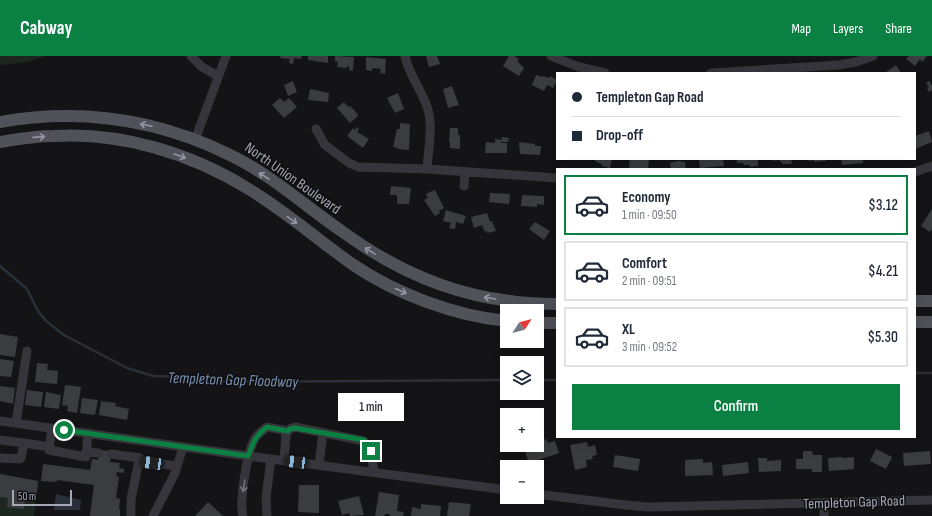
<!DOCTYPE html>
<meta charset="utf-8">
<style>
body{margin:0;font-family:"Sofia Sans Condensed",sans-serif;background:#f2f2f3;color:#1f2937;height:100vh;display:flex;flex-direction:column;font-size:15px;white-space:nowrap}
*{box-sizing:border-box;margin:0}
p{font-size:13px;color:#747a83}
.icon{flex:none;width:22px;height:22px;fill:none;stroke:currentColor;stroke-width:2;stroke-linecap:round;stroke-linejoin:round}
.map{position:relative;flex:1;overflow:hidden}
.drawer{position:absolute;left:556px;top:112px;width:360px;height:270px;display:flex;flex-direction:column;background:#fff;border-radius:0px;box-shadow:0 4px 16px #0002}
.drawer>*{flex:none}
.banner{position:absolute;left:556px;top:16px;width:360px;height:88px;border-radius:0px;box-shadow:0 4px 16px #0002;display:grid;align-content:center;height:88px;padding:0 16px;background:#fff}
.needle{width:26px;rotate:54deg}
.controls{position:absolute;left:500px;top:248px;display:grid;gap:8px}
.controls a{display:grid;place-items:center;width:44px;height:44px;border-radius:0px;background:#fff;box-shadow:0 4px 16px #0002;font-size:20px}
.scale{position:absolute;left:12px;bottom:10px;width:60px;box-sizing:border-box;padding-left:4px;border:2px solid #a5a8b6;border-top:0;font-size:11px;line-height:14px;white-space:nowrap;color:#a5a8b6;-webkit-text-stroke:3px #0f0f11;paint-order:stroke}
.end{position:absolute;width:18px;height:18px;margin:-9px;border:5px solid #0b8043;background:#fff;box-shadow:0 0 0 2px #fff}
.from{border-radius:50%}
.bubble{position:absolute;height:28px;border-radius:0px;background:#fff;box-shadow:0 4px 16px #0002;font-size:13px;font-weight:600;line-height:28px;text-align:center}
.car{position:absolute;width:12px;height:24px;margin:-12px -6px;border-radius:5px;box-shadow:0 0 3px 1px #0007;background:linear-gradient(#222 24%,#8ab4d8 0 40%,#222 0 76%,#8ab4d8 0 86%,#222 0)}
.banner b{display:flex;align-items:center;gap:14px;height:38px;font-size:15px}
.banner b+b{border-top:1px solid #e0e1e3}
.banner i{width:10px;height:10px;background:#1f2937}
ul{padding:7px 0 0;list-style:none}
li{display:flex;align-items:center;gap:12px;height:60px;margin:0 8px 6px;padding:0 8px;border:2px solid #e0e1e3;border-radius:0px}
li div{flex:1}
li b{display:block;font-size:15px}
li em{font-style:normal;font-weight:600}
li.selected{border-color:#0b8043}
li>.icon{width:36px;height:36px;stroke-width:1.5}
.primary-button{display:flex;gap:8px;margin-top:auto;padding:8px 16px}
.primary-button a{flex:1;height:46px;border-radius:0px;background:#0b8043;color:#fff;font-size:16px;font-weight:600;line-height:46px;text-align:center}
header{display:flex;align-items:center;gap:24px;box-sizing:border-box;height:56px;padding:0 20px;background:#0b8043;color:#fff}
header strong{font-size:19px}
nav{display:flex;gap:22px;margin-inline-start:auto;font-size:14px}
.map>svg:first-child{display:block}
.green{fill:#1e2620}
.water{fill:#2a303a}
.lines{fill:none;stroke-linecap:round;stroke-linejoin:round}
.stream{stroke:#2a303a;stroke-width:2.5}
.building{fill:#3b3c40}
.minor{stroke:#35353b;stroke-width:9}
.major{stroke:#51515a;stroke-width:12}
.oneway{stroke:#9497a4}
.oneway2{stroke:#73747f}
.route{stroke:#0b8043;stroke-width:5}
.labels{text-anchor:middle;stroke-width:3;stroke-linejoin:round;paint-order:stroke}
.street-label{font-size:15px;fill:#a5a8b6;stroke:#0f0f11}
.water-label{font-size:16px;font-style:italic;fill:#7b91b2;stroke:#0f0f11}
</style>
<header>
<strong>Cabway</strong>
<nav><a>Map</a><a>Layers</a><a>Share</a></nav>
</header>
<div class="map">
<svg width="932" height="460" viewBox="0 0 932 460">
<rect width="100%" height="100%" fill="#141416"/>
<!-- green -->
<path class="green" d="M 0,0 L 46,0 L 27,6 L 0,9 Z
M 0,418 L 38,425 L 34,460 L 0,460 Z"/>
<!-- water -->
<path class="water" d="M 56,438 L 81,444 L 80,454 L 54,454 Z"/>
<g class="lines">
<!-- stream -->
<path class="stream" d="M 0,210 L 27,233 L 38,255 L 46,265 L 64,279 L 127,312 L 153,320 L 188,321 L 230,326 L 507,324
M 915,317 L 932,317
M 537,324 L 557,324"/>
</g>
<!-- building -->
<path class="building" d="M 281,0 L 302,0 L 301,3 L 294,2 L 293,8 L 289,7 L 290,3 L 280,2 Z
M 308,0 L 328,0 L 328,7 L 308,4 Z
M 335,0 L 354,1 L 353,15 L 349,14 L 350,11 L 347,10 L 347,12 L 337,11 L 338,6 L 335,5 Z
M 426,0 L 437,0 L 440,8 L 429,11 Z
M 509,0 L 514,0 L 519,3 L 517,5 L 524,12 L 519,20 L 503,10 Z
M 909,0 L 927,0 L 922,6 L 920,3 L 915,10 L 906,3 Z
M 366,1 L 386,3 L 385,18 L 380,17 L 381,13 L 372,12 L 372,15 L 366,14 Z
M 896,9 L 901,17 L 887,17 L 886,16 Z
M 536,19 L 542,21 L 543,20 L 549,22 L 550,20 L 557,24 L 553,32 L 547,29 L 544,35 L 532,29 Z
M 293,25 L 297,36 L 288,40 L 284,29 Z
M 929,25 L 932,30 L 932,34 L 929,36 L 927,32 L 929,31 L 926,27 Z
M 452,30 L 459,49 L 448,52 L 443,33 Z
M 310,33 L 329,37 L 328,46 L 308,44 Z
M 398,37 L 404,53 L 395,57 L 387,42 Z
M 280,42 L 284,46 L 289,42 L 297,51 L 284,62 L 272,49 Z
M 344,46 L 348,51 L 350,50 L 356,56 L 358,60 L 350,67 L 337,52 Z
M 400,67 L 410,68 L 409,94 L 398,93 L 398,92 L 393,91 L 397,73 L 400,73 Z
M 357,71 L 359,73 L 357,76 L 369,83 L 363,92 L 347,80 L 353,72 L 355,74 Z
M 450,72 L 458,72 L 458,79 L 460,79 L 460,93 L 450,92 L 450,86 L 449,86 Z
M 929,75 L 932,86 L 915,93 L 915,80 Z
M 502,81 L 509,82 L 508,86 L 501,86 Z
M 495,83 L 501,84 L 501,89 L 501,87 L 507,87 L 507,97 L 485,97 L 486,86 L 495,87 Z
M 519,86 L 535,88 L 535,90 L 541,90 L 540,99 L 520,98 Z
M 592,103 L 612,103 L 610,112 L 602,110 L 602,108 L 596,106 L 596,105 Z
M 630,103 L 649,103 L 648,113 L 629,113 Z
M 699,103 L 723,103 L 724,110 L 700,112 Z
M 737,103 L 758,103 L 758,110 L 750,111 L 750,109 L 744,109 L 743,107 L 737,107 Z
M 773,103 L 791,103 L 792,108 L 782,108 L 782,106 L 780,106 L 780,104 L 773,105 Z
M 808,103 L 826,103 L 826,105 L 814,106 L 814,104 L 809,105 Z
M 841,103 L 863,103 L 863,107 L 842,109 Z
M 678,105 L 685,106 L 686,113 L 671,113 L 670,107 Z
M 391,130 L 411,132 L 409,148 L 397,148 L 397,139 L 390,139 Z
M 435,134 L 444,152 L 439,155 L 440,157 L 435,160 L 424,144 L 428,142 L 426,138 Z
M 490,137 L 510,138 L 509,148 L 489,146 Z
M 522,139 L 544,140 L 544,149 L 537,148 L 537,151 L 521,150 Z
M 932,153 L 932,173 L 930,176 L 921,170 Z
M 446,154 L 466,160 L 463,168 L 456,166 L 455,173 L 449,172 L 451,167 L 443,165 Z
M 487,157 L 490,166 L 492,165 L 496,175 L 487,177 L 487,175 L 485,176 L 482,169 L 474,172 L 471,161 Z
M 535,166 L 550,175 L 544,184 L 529,173 Z
M 0,278 L 18,281 L 15,301 L 0,299 Z
M 0,303 L 14,305 L 11,321 L 0,320 Z
M 37,307 L 48,308 L 47,314 L 58,315 L 57,328 L 35,326 Z
M 65,329 L 81,331 L 77,357 L 67,355 L 68,350 L 62,349 Z
M 0,330 L 15,332 L 13,348 L 0,345 Z
M 27,334 L 43,336 L 41,351 L 25,349 Z
M 46,336 L 61,339 L 59,353 L 44,351 Z
M 82,342 L 98,344 L 95,359 L 80,357 Z
M 101,345 L 116,347 L 115,350 L 129,353 L 127,364 L 99,359 Z
M 546,383 L 548,387 L 555,385 L 559,397 L 529,407 L 525,395 L 536,391 L 535,389 L 537,389 L 537,386 Z
M 587,386 L 588,391 L 595,389 L 597,399 L 592,400 L 593,403 L 586,404 L 587,411 L 575,414 L 570,389 Z
M 876,393 L 892,401 L 886,413 L 870,405 Z
M 99,394 L 112,395 L 110,406 L 120,407 L 119,412 L 124,413 L 124,417 L 117,416 L 116,420 L 119,421 L 116,442 L 120,443 L 119,453 L 120,453 L 120,460 L 90,460 L 94,429 L 57,424 L 56,426 L 41,425 L 43,408 L 90,414 L 92,403 L 98,404 Z
M 803,395 L 812,395 L 813,399 L 822,399 L 822,416 L 812,416 L 812,413 L 796,413 L 796,403 L 803,403 Z
M 930,395 L 931,408 L 904,410 L 903,397 Z
M 615,399 L 640,403 L 638,415 L 613,411 Z
M 842,401 L 843,402 L 854,401 L 854,413 L 829,415 L 828,402 Z
M 758,402 L 767,402 L 767,405 L 781,404 L 781,415 L 759,416 Z
M 703,403 L 703,407 L 712,406 L 713,419 L 685,420 L 685,404 Z
M 748,406 L 749,417 L 723,420 L 722,409 Z
M 0,418 L 38,425 L 36,446 L 25,444 L 24,453 L 7,451 L 8,442 L 0,441 Z
M 299,429 L 319,429 L 319,457 L 298,456 Z
M 379,436 L 399,439 L 397,455 L 404,456 L 403,460 L 389,460 L 390,458 L 385,458 L 384,460 L 375,460 Z
M 359,440 L 364,459 L 350,460 L 349,457 L 342,459 L 338,445 Z
M 208,446 L 223,460 L 195,460 Z
M 449,446 L 471,448 L 469,460 L 447,460 Z
M 421,448 L 441,450 L 440,460 L 411,460 L 412,451 L 421,453 Z"/>
<g class="lines">
<!-- minor -->
<path class="minor" d="M 191,0 L 202,11 L 218,20
M 405,0 C 409,20 423,35 428,54 C 433,71 428,96 427,113
M 551,0 L 579,11 L 605,17
M 711,17 L 839,9 L 856,6 L 873,0
M 316,73 L 325,89 L 349,107 L 358,111 L 427,113 L 557,122
M 195,84 L 226,0
M 915,116 L 932,110
M 464,130 L 465,116
M 0,365 L 248,400 L 507,434
M 16,367 L 27,295
M 52,372 L 49,394 L 86,401 L 88,377
M 0,384 L 24,387 L 21,402 L 20,403 L 0,402
M 24,387 L 50,391
M 86,396 L 99,397
M 111,398 L 140,402
M 284,404 L 286,378 L 290,373 L 295,371 L 364,385 L 371,395 L 374,416
M 319,409 L 323,377
M 537,438 L 626,449 L 648,451 L 932,444
M 824,447 L 824,460
M 131,460 L 131,443 L 139,405 L 177,410
M 153,460 L 175,417 L 183,391
M 243,460 C 239,444 247,399 254,384 C 257,378 262,375 267,371 L 288,375
M 267,460 L 266,442 L 271,403"/>
<!-- major -->
<path class="major" d="M 0,66 C 80,52 157,63 230,99 C 270,118 304,149 340,174 C 407,223 474,248 557,248
M 0,86 C 18,83 36,80 54,80 C 121,76 190,97 247,132 C 284,154 317,183 352,208 C 396,238 455,260 507,265
M 915,245 L 932,245
M 915,266 L 932,266
M 537,267 L 557,267"/>
</g>
<!-- one-way arrows -->
<defs><path id="oneway-shaft" d="M-6 0H5M1.5-3L5.5 0L1.5 3" fill="none" stroke-width="1.6" stroke-linecap="round" stroke-linejoin="round"/></defs>
<g class="oneway">
<use href="#oneway-shaft" transform="translate(146 69) rotate(-168)"/>
<use href="#oneway-shaft" transform="translate(39 81) rotate(-4)"/>
<use href="#oneway-shaft" transform="translate(180 100) rotate(20)"/>
<use href="#oneway-shaft" transform="translate(264 120) rotate(-147)"/>
<use href="#oneway-shaft" transform="translate(292 164) rotate(36)"/>
<use href="#oneway-shaft" transform="translate(370 195) rotate(-149)"/>
<use href="#oneway-shaft" transform="translate(401 235) rotate(24)"/>
<use href="#oneway-shaft" transform="translate(490 242) rotate(-171)"/>
</g>
<use class="oneway2" href="#oneway-shaft" transform="translate(244 430) rotate(98)"/>
<g class="lines">
<!-- route -->
<path class="route" d="M 64,374 L 248,400 C 253,387 255,380 267,371 L 288,375 L 290,373 L 295,372 L 364,384 L 371,395"/>
</g>
<g class="labels">
<!-- street labels -->
<g class="street-label">
<text transform="translate(293 122) rotate(35)" y="5">North Union Boulevard</text>
<text transform="translate(854 446) rotate(-2)" y="5">Templeton Gap Road</text>
</g>
<!-- water labels -->
<g class="water-label">
<text transform="translate(233 323) rotate(2)" y="6">Templeton Gap Floodway</text>
</g>
</g>
</svg>
<div class="controls">
<a><svg class="needle" viewBox="-14 -14 28 28"><path d="M0-13l5 13h-10z" fill="#e53935"/><path d="M0 13l5-13h-10z" fill="#747a83"/></svg></a>
<a><svg class="icon" aria-label="layers" viewBox="0 0 24 24"><path d="M12 4l9 5-9 5-9-5zM3 14l9 5 9-5"/></svg></a>
<a>+</a>
<a>−</a>
</div>
<div class="scale">50 m</div>
<i class="end from" style="left:64px;top:374px"></i>
<i class="end" style="left:371px;top:395px"></i>
<div class="bubble" style="left:338px;top:337px;width:66px">1 min</div>
<i class="car" style="left:296px;top:406px;rotate:277deg"></i>
<i class="car" style="left:152px;top:407px;rotate:278deg"></i>
<div class="banner">
<b><i class="from"></i>Templeton Gap Road</b>
<b><i></i>Drop-off</b>
</div>
<section class="drawer">
<ul>
<li class="selected"><svg class="icon" aria-label="car" viewBox="0 0 24 24"><path d="M5 17H2v-5l4-1 3-4h7l3 4 3 1v5h-3M9 17h6M6 11h13"/><circle cx="7" cy="17" r="2"/><circle cx="17" cy="17" r="2"/></svg><div><b>Economy</b><p>1 min · 09:50</p></div><em>$3.12</em></li>
<li><svg class="icon" aria-label="car" viewBox="0 0 24 24"><path d="M5 17H2v-5l4-1 3-4h7l3 4 3 1v5h-3M9 17h6M6 11h13"/><circle cx="7" cy="17" r="2"/><circle cx="17" cy="17" r="2"/></svg><div><b>Comfort</b><p>2 min · 09:51</p></div><em>$4.21</em></li>
<li><svg class="icon" aria-label="car" viewBox="0 0 24 24"><path d="M5 17H2v-5l4-1 3-4h7l3 4 3 1v5h-3M9 17h6M6 11h13"/><circle cx="7" cy="17" r="2"/><circle cx="17" cy="17" r="2"/></svg><div><b>XL</b><p>3 min · 09:52</p></div><em>$5.30</em></li>
</ul>
<div class="primary-button"><a>Confirm</a></div>
</section>
</div>
